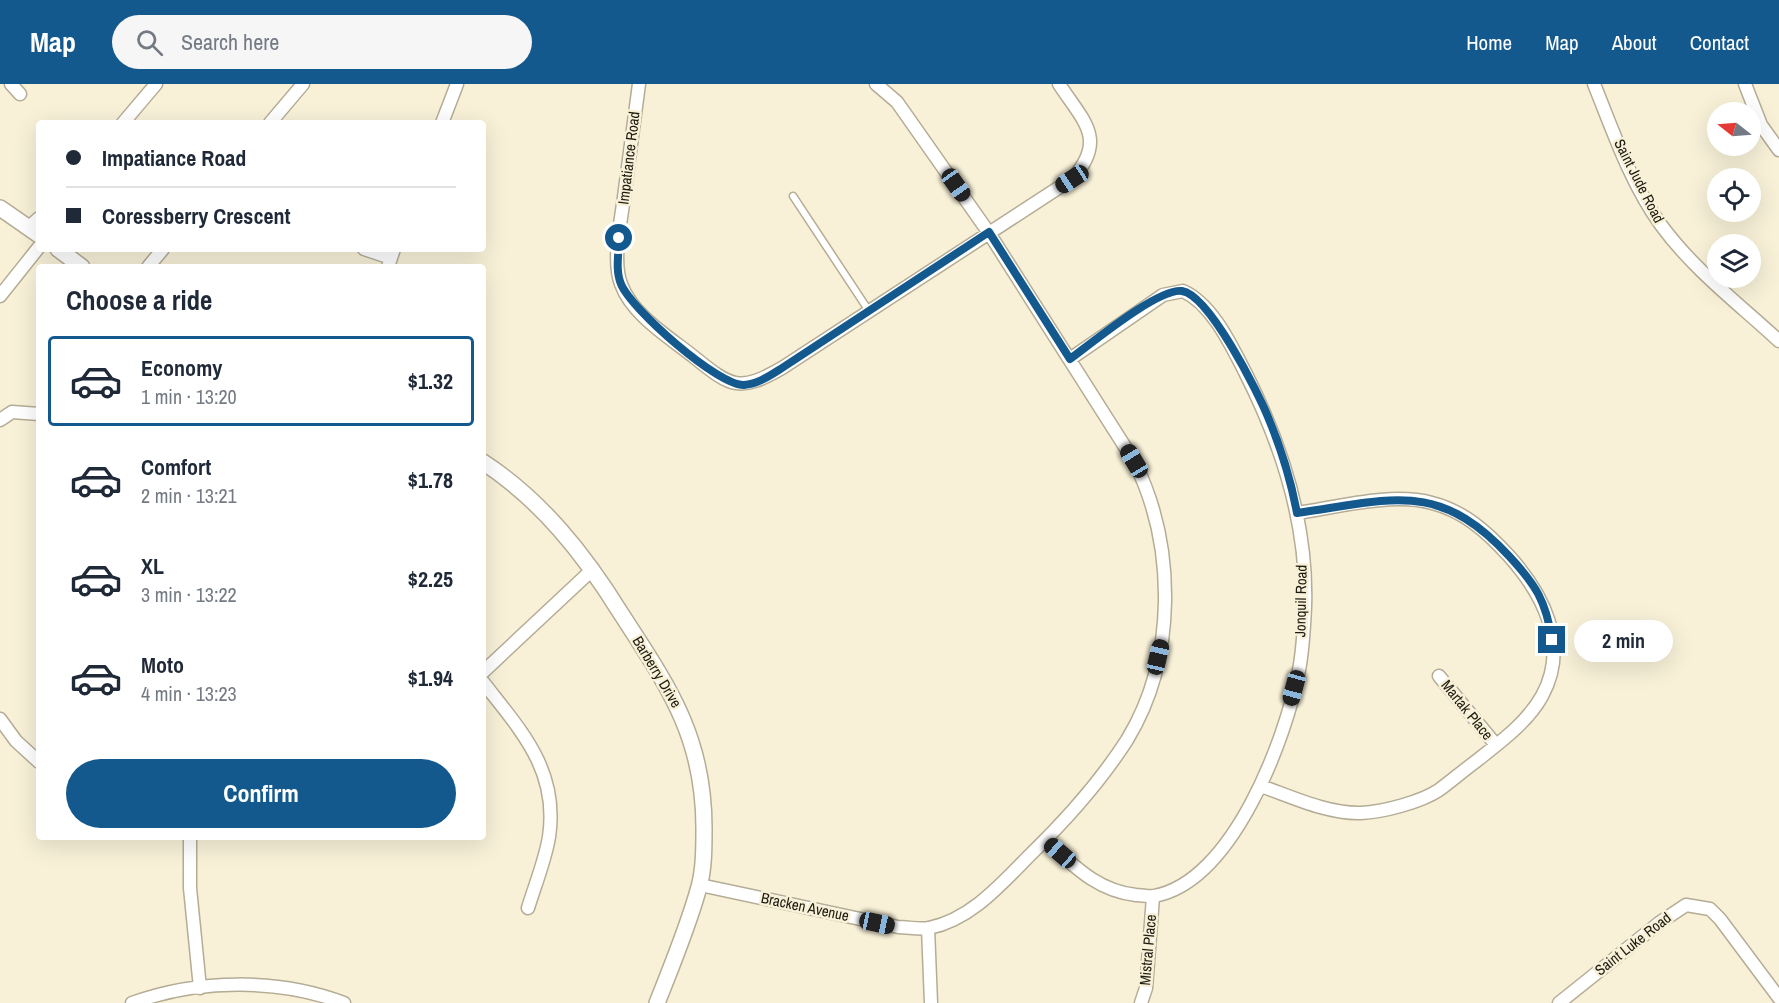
<!DOCTYPE html>
<meta charset="utf-8">
<style>
body{margin:0;font-family:"Archivo Narrow",sans-serif;background:#f6f6f7;color:#1f2937;height:100vh;display:flex;flex-direction:column;font-size:22px;white-space:nowrap}
*{box-sizing:border-box;margin:0}
p{font-size:20px;color:#747a83}
.icon{flex:none;width:33px;height:33px;fill:none;stroke:currentColor;stroke-width:2;stroke-linecap:round;stroke-linejoin:round}
.map{position:relative;flex:1;overflow:hidden}
.sheet{position:absolute;left:36px;top:180px;width:450px;height:576px;display:flex;flex-direction:column;background:#fff;border-radius:6px;box-shadow:0 6px 24px #0002}
.sheet>*{flex:none}
.hud{position:absolute;left:36px;top:36px;width:450px;height:132px;border-radius:6px;box-shadow:0 6px 24px #0002;display:grid;align-content:center;height:132px;padding:0 30px;background:#fff}
.needle{width:39px;rotate:287deg}
.tools{position:absolute;left:1707px;top:18px;display:grid;gap:12px}
.tools a{display:grid;place-items:center;width:54px;height:54px;border-radius:50%;background:#fff;box-shadow:0 6px 24px #0002;font-size:30px}
.end{position:absolute;width:27px;height:27px;margin:-14px;border:8px solid #14598e;background:#fff;box-shadow:0 0 0 3px #fff}
.from{border-radius:50%}
.bubble{position:absolute;height:42px;border-radius:21px;background:#fff;box-shadow:0 6px 24px #0002;font-size:20px;font-weight:700;line-height:42px;text-align:center}
.car{position:absolute;width:18px;height:36px;margin:-18px -9px;border-radius:8px;box-shadow:0 0 4px 2px #0007;background:linear-gradient(#222 24%,#8ab4d8 0 40%,#222 0 76%,#8ab4d8 0 86%,#222 0)}
.hud b{display:flex;align-items:center;gap:21px;height:57px;font-size:22px}
.hud b+b{border-top:2px solid #e0e1e3}
.hud i{width:15px;height:15px;background:#1f2937}
ul{padding:0;list-style:none}
li{display:flex;align-items:center;gap:18px;height:90px;margin:0 12px 9px;padding:0 18px;border:3px solid transparent;border-radius:6px}
li div{flex:1}
li b{display:block;font-size:22px}
li em{font-style:normal;font-weight:700}
li.current{border-color:#14598e}
li>.icon{width:54px;height:54px;stroke-width:1.5}
h2{padding:0 30px;font-size:27px;line-height:72px}
.primary-button{display:flex;gap:12px;margin-top:auto;padding:12px 30px}
.primary-button a{flex:1;height:69px;border-radius:36px;background:#14598e;color:#fff;font-size:24px;font-weight:700;line-height:69px;text-align:center}
header{display:flex;align-items:center;gap:36px;box-sizing:border-box;height:84px;padding:0 30px;background:#14598e;color:#fff}
header strong{font-size:28px}
nav{display:flex;gap:33px;margin-inline-start:auto;font-size:21px}
.search{width:420px;height:54px;background:#f6f6f7;display:flex;align-items:center;gap:15px;box-sizing:border-box;padding:0 21px;border-radius:33px;color:#747a83;font-size:22px}
.map>svg:first-child{display:block}
.lines{fill:none;stroke-linecap:round;stroke-linejoin:round}
.service-casing{stroke:#b4ac95;stroke-width:9}
.minor-casing{stroke:#b4ac95;stroke-width:15}
.tertiary-casing{stroke:#b4ac95;stroke-width:18}
.service{stroke:#fff;stroke-width:6}
.minor{stroke:#fff;stroke-width:12}
.tertiary{stroke:#fff;stroke-width:15}
.route{stroke:#14598e;stroke-width:8}
.labels{text-anchor:middle;stroke-width:5;stroke-linejoin:round;paint-order:stroke}
.street-label{font-size:15px;fill:#1d1a11;stroke:#f8f1d8}
</style>
<header>
<strong>Map</strong>
<div class="search"><svg class="icon" aria-label="search" viewBox="0 0 24 24"><circle cx="10" cy="10" r="6"/><path d="M15 15l6 6"/></svg>Search here</div>
<nav><a>Home</a><a>Map</a><a>About</a><a>Contact</a></nav>
</header>
<div class="map">
<svg width="1779" height="919" viewBox="0 0 1779 919">
<rect width="100%" height="100%" fill="#f8f1d8"/>
<g class="lines">
<!-- service casing -->
<g class="service-casing">
<path id="service" d="M 793,112 L 869,227"/>
</g>
<!-- minor casing -->
<g class="minor-casing">
<path id="minor" d="M 11,0 L 20,10
M 639,0 C 634,38 629,76 624,113 C 621,137 612,177 621,200 C 632,231 669,253 694,273 C 732,304 740,308 782,284 L 1072,95 C 1108,55 1083,37 1059,0
M 1594,0 C 1613,47 1631,100 1661,141 C 1693,185 1739,220 1779,257
M 1745,0 L 1761,41 L 1779,66
M 123,39 L 156,0
M 270,39 L 303,0
M 442,39 L 457,0
M 29,143 L 39,134
M 364,165 L 391,174
M 148,183 L 163,165
M 388,183 L 394,165
M 0,212 L 39,163
M 0,336 L 12,328 L 39,330
M 483,588 L 593,485
M 1439,592 L 1496,661
M 483,598 C 521,647 559,686 549,753 C 545,777 535,801 528,824
M 0,635 L 16,657 L 39,678
M 1261,702 C 1292,713 1328,730 1361,729 C 1383,728 1421,718 1439,706 C 1451,697 1463,687 1475,678 C 1499,659 1527,639 1542,612 C 1570,561 1543,510 1509,472 C 1487,448 1464,427 1432,419 C 1392,408 1338,423 1297,429
M 190,753 L 190,804 L 200,904
M 1045,756 C 1073,781 1097,807 1136,811 C 1142,811 1149,813 1154,812 C 1233,798 1286,654 1299,586 C 1303,566 1304,543 1305,523 C 1308,440 1282,361 1245,288 C 1231,261 1212,220 1183,207 L 1163,211 L 1070,275
M 700,801 L 898,843 C 908,843 920,846 929,844 C 972,835 1002,799 1031,770 C 1066,736 1100,698 1127,656 C 1177,574 1176,461 1134,377 L 989,149 L 897,18 L 876,0
M 928,844 L 931,919
M 132,919 C 198,895 278,894 344,919
M 1141,919 L 1146,904 L 1153,813
M 1559,919 L 1659,839 L 1686,821 L 1710,825 L 1720,835 L 1779,914"/>
</g>
<!-- tertiary casing -->
<g class="tertiary-casing">
<path id="tertiary" d="M 0,124 L 39,151
M 58,165 L 82,183
M 483,378 C 541,416 584,470 620,528 C 668,602 704,652 704,744 C 704,763 704,785 699,803 C 688,843 672,881 657,919"/>
</g>
<!-- service -->
<use href="#service" class="service"/>
<!-- minor -->
<use href="#minor" class="minor"/>
<!-- tertiary -->
<use href="#tertiary" class="tertiary"/>
</g>
<g class="lines">
<!-- route -->
<path class="route" d="M 619,154 C 619,168 615,186 621,200 C 631,225 718,302 744,301 C 758,300 771,291 782,284 L 989,148 L 1070,275 C 1092,259 1158,204 1182,207 C 1209,211 1258,308 1268,333 C 1281,364 1291,397 1297,429 C 1390,416 1438,395 1509,472 C 1536,501 1546,517 1552,556"/>
</g>
<g class="labels">
<!-- street labels -->
<g class="street-label">
<text transform="translate(629 74) rotate(-83)" y="5">Impatiance Road</text>
<text transform="translate(1639 97) rotate(63)" y="5">Saint Jude Road</text>
<text transform="translate(1301 517) rotate(-89)" y="5">Jonquil Road</text>
<text transform="translate(657 588) rotate(59)" y="5">Barberry Drive</text>
<text transform="translate(1467 626) rotate(51)" y="5">Martak Place</text>
<text transform="translate(805 823) rotate(12)" y="5">Bracken Avenue</text>
<text transform="translate(1633 860) rotate(-38)" y="5">Saint Luke Road</text>
<text transform="translate(1148 866) rotate(-85)" y="5">Mistral Place</text>
</g>
</g>
</svg>
<div class="tools">
<a><svg class="needle" viewBox="-14 -14 28 28"><path d="M0-13l5 13h-10z" fill="#e53935"/><path d="M0 13l5-13h-10z" fill="#747a83"/></svg></a>
<a><svg class="icon" aria-label="locate" viewBox="0 0 24 24"><circle cx="12" cy="12" r="6"/><path d="M12 2v4M12 18v4M2 12h4M18 12h4"/></svg></a>
<a><svg class="icon" aria-label="layers" viewBox="0 0 24 24"><path d="M12 4l9 5-9 5-9-5zM3 14l9 5 9-5"/></svg></a>
</div>
<i class="end from" style="left:619px;top:154px"></i>
<i class="end" style="left:1552px;top:556px"></i>
<div class="bubble" style="left:1574px;top:536px;width:99px">2 min</div>
<i class="car" style="left:1072px;top:95px;rotate:237deg"></i>
<i class="car" style="left:956px;top:101px;rotate:145deg"></i>
<i class="car" style="left:1134px;top:377px;rotate:329deg"></i>
<i class="car" style="left:1158px;top:573px;rotate:13deg"></i>
<i class="car" style="left:1294px;top:604px;rotate:195deg"></i>
<i class="car" style="left:1060px;top:769px;rotate:311deg"></i>
<i class="car" style="left:877px;top:839px;rotate:102deg"></i>
<div class="hud">
<b><i class="from"></i>Impatiance Road</b>
<b><i></i>Coressberry Crescent</b>
</div>
<section class="sheet">
<h2>Choose a ride</h2>
<ul>
<li class="current"><svg class="icon" aria-label="car" viewBox="0 0 24 24"><path d="M5 17H2v-5l4-1 3-4h7l3 4 3 1v5h-3M9 17h6M6 11h13"/><circle cx="7" cy="17" r="2"/><circle cx="17" cy="17" r="2"/></svg><div><b>Economy</b><p>1 min · 13:20</p></div><em>$1.32</em></li>
<li><svg class="icon" aria-label="car" viewBox="0 0 24 24"><path d="M5 17H2v-5l4-1 3-4h7l3 4 3 1v5h-3M9 17h6M6 11h13"/><circle cx="7" cy="17" r="2"/><circle cx="17" cy="17" r="2"/></svg><div><b>Comfort</b><p>2 min · 13:21</p></div><em>$1.78</em></li>
<li><svg class="icon" aria-label="car" viewBox="0 0 24 24"><path d="M5 17H2v-5l4-1 3-4h7l3 4 3 1v5h-3M9 17h6M6 11h13"/><circle cx="7" cy="17" r="2"/><circle cx="17" cy="17" r="2"/></svg><div><b>XL</b><p>3 min · 13:22</p></div><em>$2.25</em></li>
<li><svg class="icon" aria-label="car" viewBox="0 0 24 24"><path d="M5 17H2v-5l4-1 3-4h7l3 4 3 1v5h-3M9 17h6M6 11h13"/><circle cx="7" cy="17" r="2"/><circle cx="17" cy="17" r="2"/></svg><div><b>Moto</b><p>4 min · 13:23</p></div><em>$1.94</em></li>
</ul>
<div class="primary-button"><a>Confirm</a></div>
</section>
</div>
